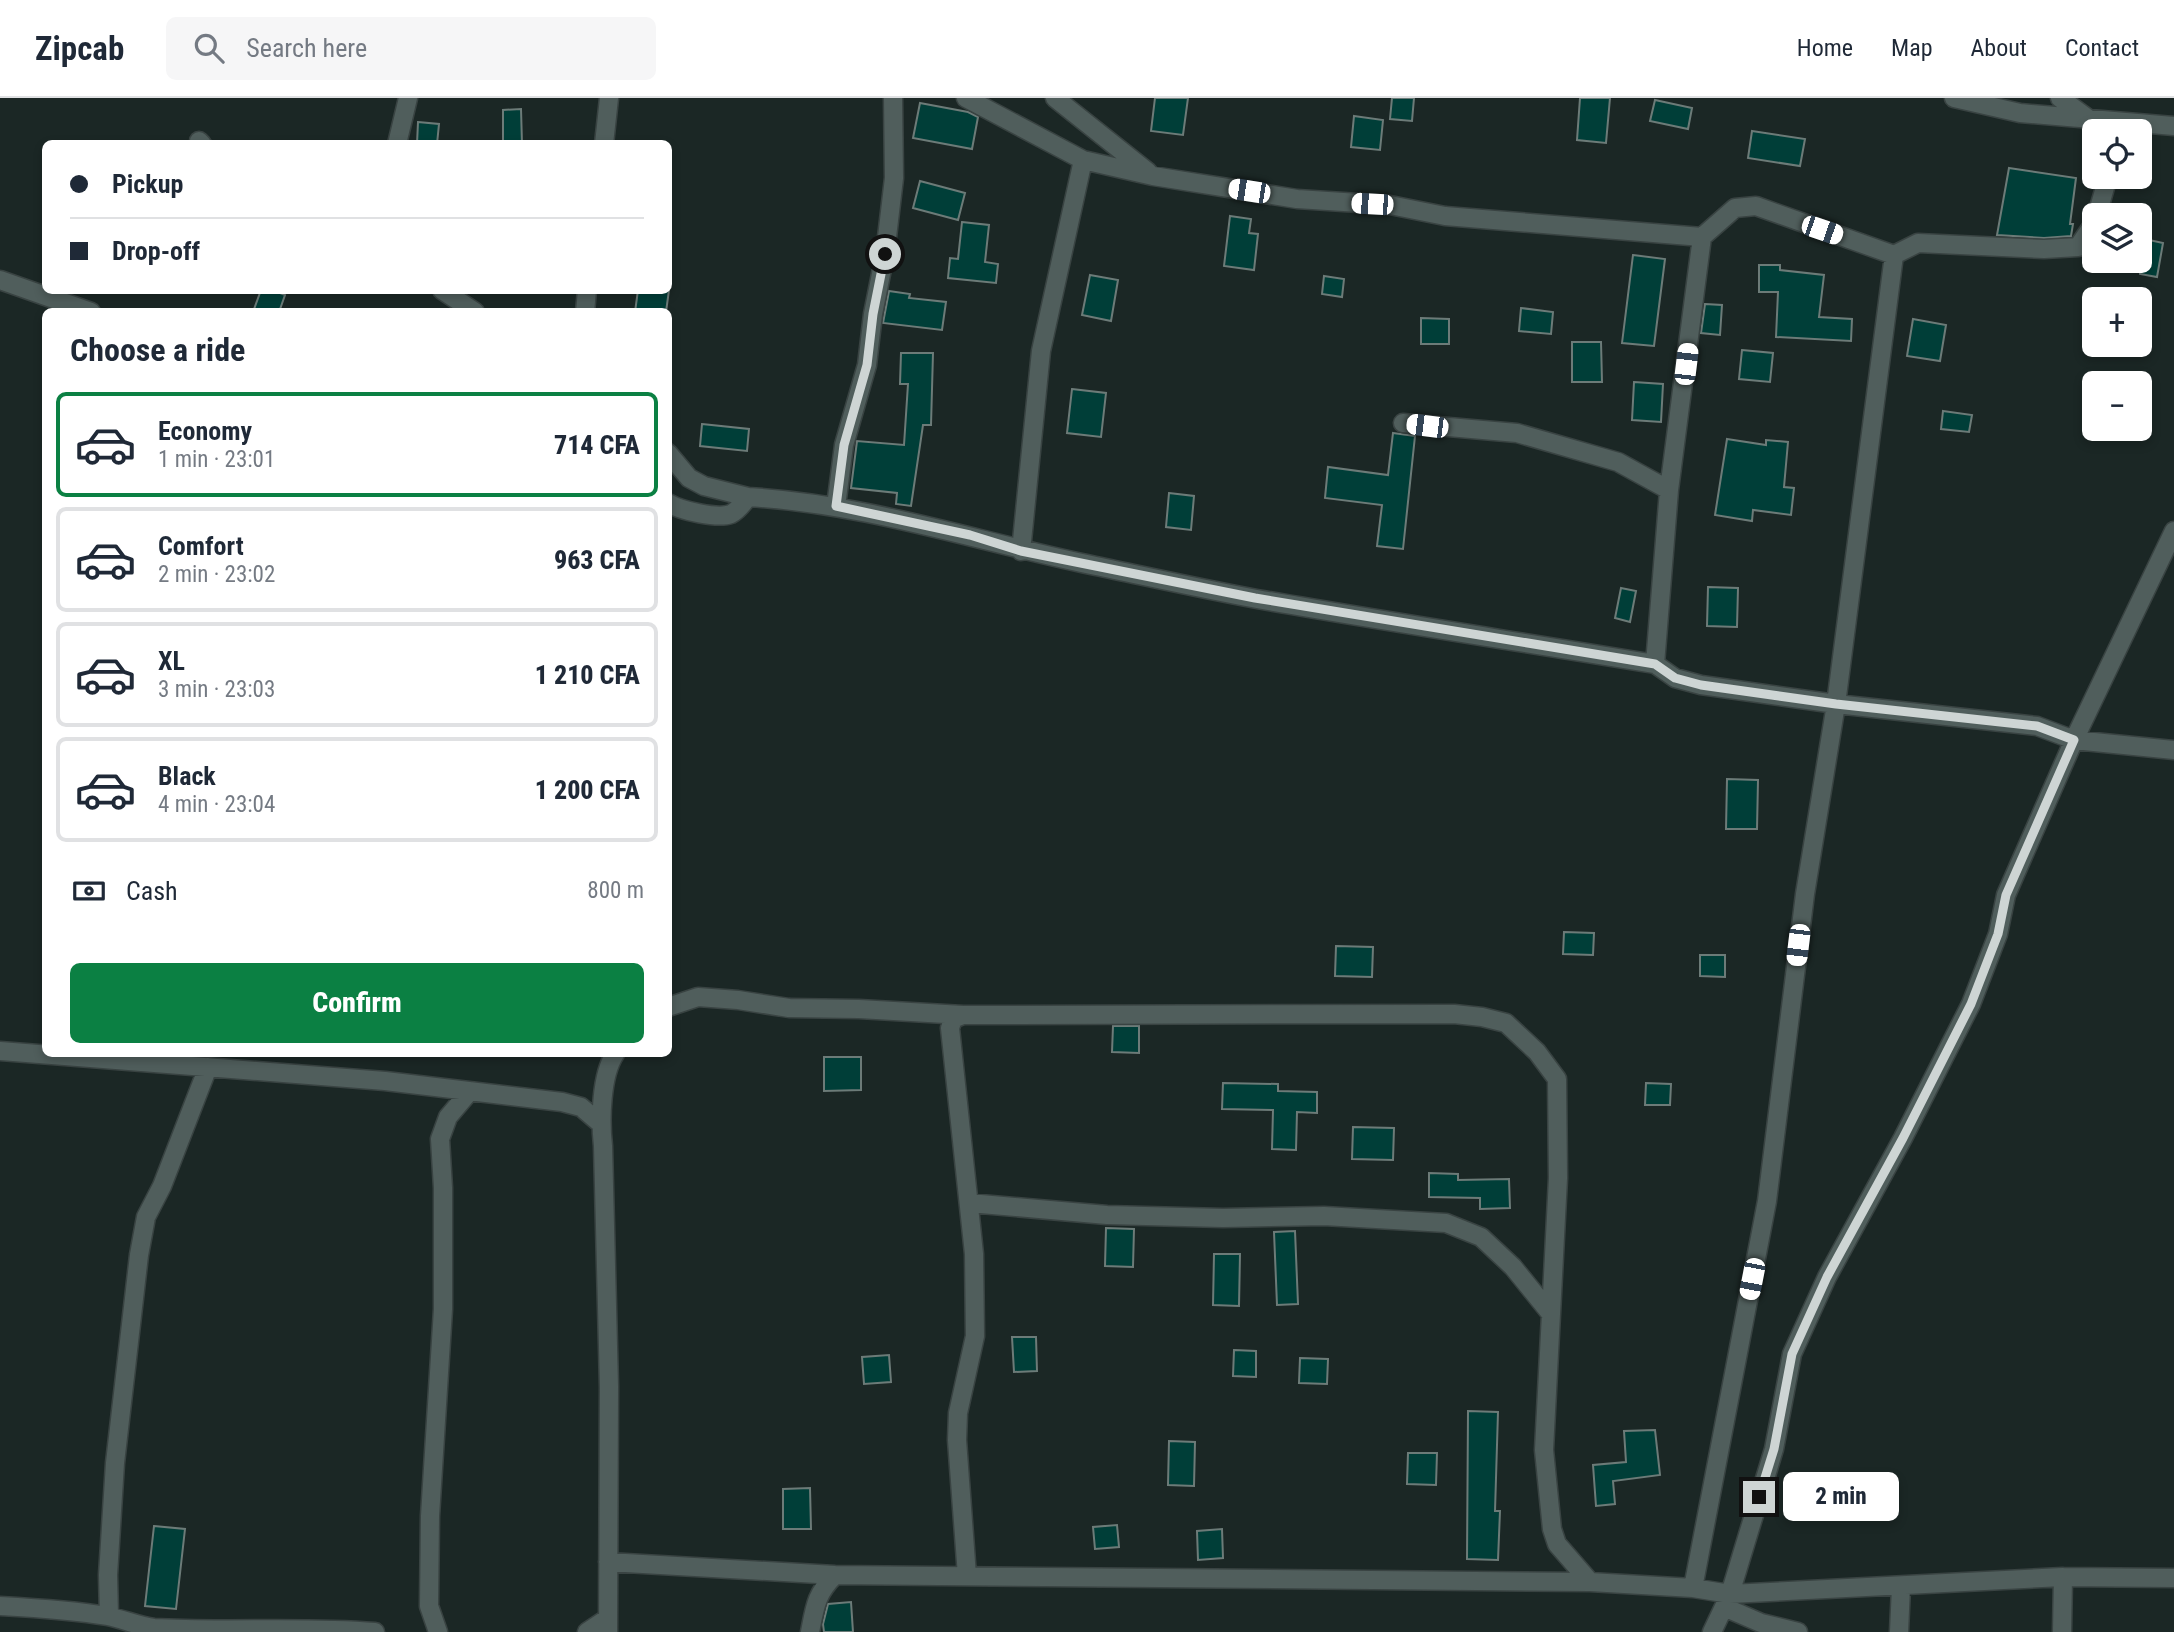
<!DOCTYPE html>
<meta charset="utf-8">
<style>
body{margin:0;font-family:"Roboto Condensed",sans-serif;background:#f6f6f7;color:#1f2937;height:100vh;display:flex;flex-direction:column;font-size:26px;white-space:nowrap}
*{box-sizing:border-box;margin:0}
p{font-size:23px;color:#747a83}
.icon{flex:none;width:38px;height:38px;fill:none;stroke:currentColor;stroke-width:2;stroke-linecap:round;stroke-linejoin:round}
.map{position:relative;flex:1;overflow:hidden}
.sheet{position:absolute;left:42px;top:210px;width:630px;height:749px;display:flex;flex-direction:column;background:#fff;border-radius:10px;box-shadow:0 4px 10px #0003}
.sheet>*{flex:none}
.banner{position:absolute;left:42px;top:42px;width:630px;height:154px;border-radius:10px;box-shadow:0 4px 10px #0003;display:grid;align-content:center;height:154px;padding:0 28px;background:#fff}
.buttons{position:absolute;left:2082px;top:21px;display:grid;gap:14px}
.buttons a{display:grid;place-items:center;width:70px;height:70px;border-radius:10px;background:#fff;box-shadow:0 4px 10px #0003;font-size:35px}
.end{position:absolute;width:32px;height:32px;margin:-16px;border:9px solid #ced5d4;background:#111;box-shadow:0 0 0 4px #111}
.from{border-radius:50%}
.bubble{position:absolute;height:49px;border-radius:10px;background:#fff;box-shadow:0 4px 10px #0003;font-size:23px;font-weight:800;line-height:49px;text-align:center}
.car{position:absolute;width:21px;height:42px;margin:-21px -10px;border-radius:9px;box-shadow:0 0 5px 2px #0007;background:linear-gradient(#fff 24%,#345 0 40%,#fff 0 76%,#345 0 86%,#fff 0)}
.banner b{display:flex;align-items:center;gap:24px;height:66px;font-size:26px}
.banner b+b{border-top:2px solid #e0e1e3}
.banner i{width:18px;height:18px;background:#1f2937}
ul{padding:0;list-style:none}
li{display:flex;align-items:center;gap:21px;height:105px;margin:0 14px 10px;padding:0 14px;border:4px solid #e0e1e3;border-radius:10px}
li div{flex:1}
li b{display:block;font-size:26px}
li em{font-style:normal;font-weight:800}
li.selected{border-color:#0b8043}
li>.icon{width:63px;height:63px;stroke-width:1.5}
h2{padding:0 28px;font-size:32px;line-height:84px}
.pay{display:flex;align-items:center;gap:18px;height:77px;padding:0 28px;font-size:26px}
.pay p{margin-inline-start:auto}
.button{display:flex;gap:14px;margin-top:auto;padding:14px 28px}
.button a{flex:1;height:80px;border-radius:10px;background:#0b8043;color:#fff;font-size:28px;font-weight:800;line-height:80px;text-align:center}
header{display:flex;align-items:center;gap:42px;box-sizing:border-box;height:98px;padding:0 35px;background:#fff;border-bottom:2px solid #e0e1e3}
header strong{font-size:33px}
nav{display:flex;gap:38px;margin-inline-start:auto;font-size:24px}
.search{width:490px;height:63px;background:#f6f6f7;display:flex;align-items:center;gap:18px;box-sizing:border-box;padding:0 24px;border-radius:10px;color:#747a83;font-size:26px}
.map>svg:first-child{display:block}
.building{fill:#003e38;stroke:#6c7b78;stroke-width:2}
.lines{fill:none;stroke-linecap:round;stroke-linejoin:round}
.street-casing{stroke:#394342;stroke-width:21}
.street{stroke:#505e5c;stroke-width:18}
.route{stroke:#ced5d4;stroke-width:9}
</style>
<header>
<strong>Zipcab</strong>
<div class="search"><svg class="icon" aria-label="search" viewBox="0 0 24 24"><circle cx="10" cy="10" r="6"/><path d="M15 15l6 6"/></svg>Search here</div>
<nav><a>Home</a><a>Map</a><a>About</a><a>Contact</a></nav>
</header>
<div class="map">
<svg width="2174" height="1534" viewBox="0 0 2174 1534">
<rect width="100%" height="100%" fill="#1b2725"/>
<!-- building -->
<path class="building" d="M 1155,0 L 1188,0 L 1183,37 L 1151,33 Z
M 1392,0 L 1414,0 L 1412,23 L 1390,21 Z
M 1580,0 L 1610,0 L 1606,45 L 1577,42 Z
M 1655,2 L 1692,10 L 1688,31 L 1650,23 Z
M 920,5 L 968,14 L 978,19 L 972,51 L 913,40 Z
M 521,11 L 522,46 L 503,46 L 503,12 Z
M 1354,18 L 1383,22 L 1380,52 L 1351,49 Z
M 418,24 L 439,26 L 437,46 L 417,46 Z
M 1752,33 L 1805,41 L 1800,68 L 1748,60 Z
M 2009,70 L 2076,80 L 2070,126 L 2073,126 L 2071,138 L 2044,140 L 1997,137 Z
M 920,83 L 965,95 L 958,122 L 913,110 Z
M 1230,118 L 1251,121 L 1249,135 L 1258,136 L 1254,172 L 1224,168 Z
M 962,124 L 989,127 L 985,164 L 998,166 L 996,185 L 948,180 L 950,160 L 958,161 Z
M 2140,140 L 2163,145 L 2157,179 L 2140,176 Z
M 1633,157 L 1665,161 L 1654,248 L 1622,245 Z
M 1759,167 L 1780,167 L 1780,172 L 1824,177 L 1819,219 L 1852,221 L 1851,243 L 1776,239 L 1778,194 L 1759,194 Z
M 1090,177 L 1118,182 L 1111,223 L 1082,217 Z
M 1324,178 L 1344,181 L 1342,199 L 1322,196 Z
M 261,192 L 273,192 L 285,197 L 279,214 L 253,214 Z
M 638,192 L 669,192 L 666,214 L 635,214 Z
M 889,193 L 910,196 L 909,200 L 946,204 L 942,232 L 883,225 Z
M 1705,206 L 1722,207 L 1720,237 L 1701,235 Z
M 1521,210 L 1553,214 L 1551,236 L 1519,233 Z
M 1421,220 L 1449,221 L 1449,246 L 1421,246 Z
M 1913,221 L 1946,227 L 1940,263 L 1907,258 Z
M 1572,244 L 1601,244 L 1602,284 L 1572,284 Z
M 1742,252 L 1773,255 L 1770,284 L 1739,281 Z
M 901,255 L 933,255 L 931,327 L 923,327 L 911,408 L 896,406 L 897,395 L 851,390 L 857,343 L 904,347 L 908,286 L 900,286 Z
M 1634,284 L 1663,286 L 1661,324 L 1632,322 Z
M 1072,291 L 1106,295 L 1101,339 L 1067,335 Z
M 1943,313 L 1972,317 L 1969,334 L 1941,331 Z
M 702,326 L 749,331 L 747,353 L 700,348 Z
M 1393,335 L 1415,338 L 1403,451 L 1377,448 L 1382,407 L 1325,400 L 1328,369 L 1388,377 Z
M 1727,341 L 1766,347 L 1766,342 L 1788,344 L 1784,389 L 1794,390 L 1791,417 L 1753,412 L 1752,423 L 1715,417 Z
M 1169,395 L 1194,398 L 1191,432 L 1166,429 Z
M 1708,489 L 1738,490 L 1737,529 L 1707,528 Z
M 1621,490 L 1636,493 L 1630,524 L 1615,520 Z
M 1727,681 L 1758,682 L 1757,731 L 1726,731 Z
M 1564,834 L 1594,835 L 1593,857 L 1563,856 Z
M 1336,848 L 1373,849 L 1372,879 L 1335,878 Z
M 1700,857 L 1725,857 L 1725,879 L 1700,878 Z
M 1113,928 L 1139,928 L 1139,955 L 1112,954 Z
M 824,959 L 861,959 L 861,992 L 824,993 Z
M 1223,985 L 1278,986 L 1278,993 L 1317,994 L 1317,1015 L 1297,1014 L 1296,1052 L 1272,1051 L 1273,1012 L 1222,1011 Z
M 1646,985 L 1671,986 L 1670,1007 L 1645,1007 Z
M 1353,1029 L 1394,1030 L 1393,1062 L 1352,1061 Z
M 1429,1075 L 1458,1076 L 1458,1082 L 1509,1081 L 1510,1110 L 1480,1111 L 1480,1100 L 1429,1099 Z
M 1106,1130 L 1134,1131 L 1133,1169 L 1105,1168 Z
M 1295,1133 L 1298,1206 L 1277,1207 L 1274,1134 Z
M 1214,1156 L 1240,1156 L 1239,1208 L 1213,1207 Z
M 1012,1239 L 1036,1239 L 1037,1273 L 1014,1274 Z
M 1234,1252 L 1256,1253 L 1256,1279 L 1233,1278 Z
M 889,1257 L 891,1284 L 864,1286 L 862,1259 Z
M 1300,1260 L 1328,1261 L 1327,1286 L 1299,1285 Z
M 1468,1313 L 1498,1314 L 1495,1413 L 1500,1413 L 1498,1462 L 1467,1461 Z
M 1655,1332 L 1660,1377 L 1613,1383 L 1615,1406 L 1596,1408 L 1593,1367 L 1626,1364 L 1624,1333 Z
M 1169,1343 L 1195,1344 L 1194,1388 L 1168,1387 Z
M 1408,1355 L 1437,1355 L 1436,1387 L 1407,1386 Z
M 810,1390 L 811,1431 L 783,1431 L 783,1391 Z
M 1117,1427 L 1119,1449 L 1095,1451 L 1093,1429 Z
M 154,1428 L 185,1431 L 176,1511 L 145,1508 Z
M 1222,1431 L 1223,1460 L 1198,1462 L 1197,1433 Z
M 851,1504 L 853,1534 L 824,1534 L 823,1526 L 828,1506 Z"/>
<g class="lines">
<!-- street casing -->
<g class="street-casing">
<path id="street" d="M 966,0 L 1083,62 L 1153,78 L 1297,101 L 1390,107 L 1445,118 L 1702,139
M 1055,0 L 1148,74
M 1954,0 L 2020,15 L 2174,28
M 2060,0 L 2090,22
M 199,43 L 202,46
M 397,46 L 408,0
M 604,46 L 609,0
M 2097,117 L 2108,79
M 2095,124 L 2078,149 L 2044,151 L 1918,145 L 1894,157 L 1756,108 L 1735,110 L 1702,139 L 1669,392 L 1655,566 L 1675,580 L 1701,587 L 1836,606 L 2037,628 L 2074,642 L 2174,652
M 0,182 L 91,214
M 442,192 L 475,214
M 585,214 L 587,192
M 1403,325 L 1517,335 L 1618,364 L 1669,392
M 668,355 L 689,380 L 704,388 L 748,399
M 668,405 C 681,413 718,421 731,416 C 739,412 743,405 748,399 C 869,406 978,444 1096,468 C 1149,479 1203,491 1257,501 C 1389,524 1522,544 1655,566
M 836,408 L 844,347 L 867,267 L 873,216 L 885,156 L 894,80 L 893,0
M 1021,453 L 1041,253 L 1083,62
M 668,909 L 698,899 L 738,902 L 789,910 L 859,911 L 963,917 L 1454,916 L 1482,919 L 1506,925 L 1537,954 L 1557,981 L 1558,1080 L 1544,1352 L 1552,1431 L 1557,1446 L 1590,1484
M 963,917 L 953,921 L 950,930 L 974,1156 L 975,1238 L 958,1315 L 957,1342 L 967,1478
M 0,953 L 385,983 L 562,1004 L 581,1009 L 601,1026
M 969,1105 L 1107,1117 L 1223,1120 L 1324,1118 L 1446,1125 L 1481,1139 L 1513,1169 L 1551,1216
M 608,1464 L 835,1477 L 1590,1484 L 1693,1490 L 1730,1496 L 2063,1479 L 2174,1480
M 1693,1490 L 1767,1103 L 1805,796 L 1836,606 L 1894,157
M 0,1508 C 36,1510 72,1512 107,1518 C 123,1521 138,1528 154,1530 C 227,1534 301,1528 375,1534
M 1724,1509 L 1761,1525 L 1798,1534
M 109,1518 L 108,1477 L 115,1365 L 139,1157 L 146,1119 L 162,1088 L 208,969
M 438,1534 L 429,1508 L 430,1418 L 443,1211 L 443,1090 L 440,1041 L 448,1019 L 470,993
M 587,1534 L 608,1520
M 608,1534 L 609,1289 L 603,1048 C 600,1022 601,977 615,956
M 810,1534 C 815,1508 816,1496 835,1477
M 1712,1534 L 1730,1496 L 1774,1351 L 1792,1256 L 1827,1179 L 1903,1040 L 1971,906 L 1998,836 L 2006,797 L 2074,642 L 2174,433
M 1899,1534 L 1901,1489
M 2062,1534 L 2063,1479"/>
</g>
<!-- street -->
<use href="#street" class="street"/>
</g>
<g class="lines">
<!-- route -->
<path class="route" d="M 885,156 L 873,216 L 867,267 L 844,347 L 836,408 L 970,437 L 1021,453 L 1255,500 L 1655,566 L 1675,580 L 1701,587 L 1836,606 L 2037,628 L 2074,642 L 2006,797 L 1998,836 L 1971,906 L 1903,1040 L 1827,1179 L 1792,1256 L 1774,1351 L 1759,1399"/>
</g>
</svg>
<div class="buttons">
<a><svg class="icon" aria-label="locate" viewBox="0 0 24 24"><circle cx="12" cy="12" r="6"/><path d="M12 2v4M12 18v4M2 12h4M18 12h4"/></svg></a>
<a><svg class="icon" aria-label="layers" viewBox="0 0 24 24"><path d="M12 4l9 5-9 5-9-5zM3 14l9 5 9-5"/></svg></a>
<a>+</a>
<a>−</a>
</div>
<i class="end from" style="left:885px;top:156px"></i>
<i class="end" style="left:1759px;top:1399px"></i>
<div class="bubble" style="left:1783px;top:1374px;width:116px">2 min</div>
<i class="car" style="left:1249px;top:93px;rotate:279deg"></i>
<i class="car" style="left:1372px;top:106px;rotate:273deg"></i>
<i class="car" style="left:1822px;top:132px;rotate:109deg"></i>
<i class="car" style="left:1686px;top:266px;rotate:7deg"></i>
<i class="car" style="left:1427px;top:328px;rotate:277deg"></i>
<i class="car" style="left:1798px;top:847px;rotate:187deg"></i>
<i class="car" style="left:1752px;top:1181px;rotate:191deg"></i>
<div class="banner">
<b><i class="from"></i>Pickup</b>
<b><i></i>Drop-off</b>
</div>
<section class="sheet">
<h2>Choose a ride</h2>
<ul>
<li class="selected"><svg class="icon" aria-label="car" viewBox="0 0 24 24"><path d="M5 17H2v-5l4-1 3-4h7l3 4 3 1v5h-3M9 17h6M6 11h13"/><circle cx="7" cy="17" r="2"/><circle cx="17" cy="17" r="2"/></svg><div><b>Economy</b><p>1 min · 23:01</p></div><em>714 CFA</em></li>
<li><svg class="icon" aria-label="car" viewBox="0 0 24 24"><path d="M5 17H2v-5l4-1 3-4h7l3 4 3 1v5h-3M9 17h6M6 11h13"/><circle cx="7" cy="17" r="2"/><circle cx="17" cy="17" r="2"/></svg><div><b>Comfort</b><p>2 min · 23:02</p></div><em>963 CFA</em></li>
<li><svg class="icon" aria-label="car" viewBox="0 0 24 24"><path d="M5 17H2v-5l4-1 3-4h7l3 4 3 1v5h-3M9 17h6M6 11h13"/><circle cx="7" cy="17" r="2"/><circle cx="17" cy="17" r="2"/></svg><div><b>XL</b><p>3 min · 23:03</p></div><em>1 210 CFA</em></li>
<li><svg class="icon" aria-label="car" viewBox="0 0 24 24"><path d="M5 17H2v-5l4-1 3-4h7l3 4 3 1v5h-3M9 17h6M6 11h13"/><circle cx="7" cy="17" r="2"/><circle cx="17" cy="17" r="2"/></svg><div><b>Black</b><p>4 min · 23:04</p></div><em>1 200 CFA</em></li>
</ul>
<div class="pay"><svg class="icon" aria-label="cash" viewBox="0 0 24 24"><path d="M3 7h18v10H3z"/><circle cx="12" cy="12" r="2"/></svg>Cash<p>800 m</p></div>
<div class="button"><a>Confirm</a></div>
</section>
</div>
